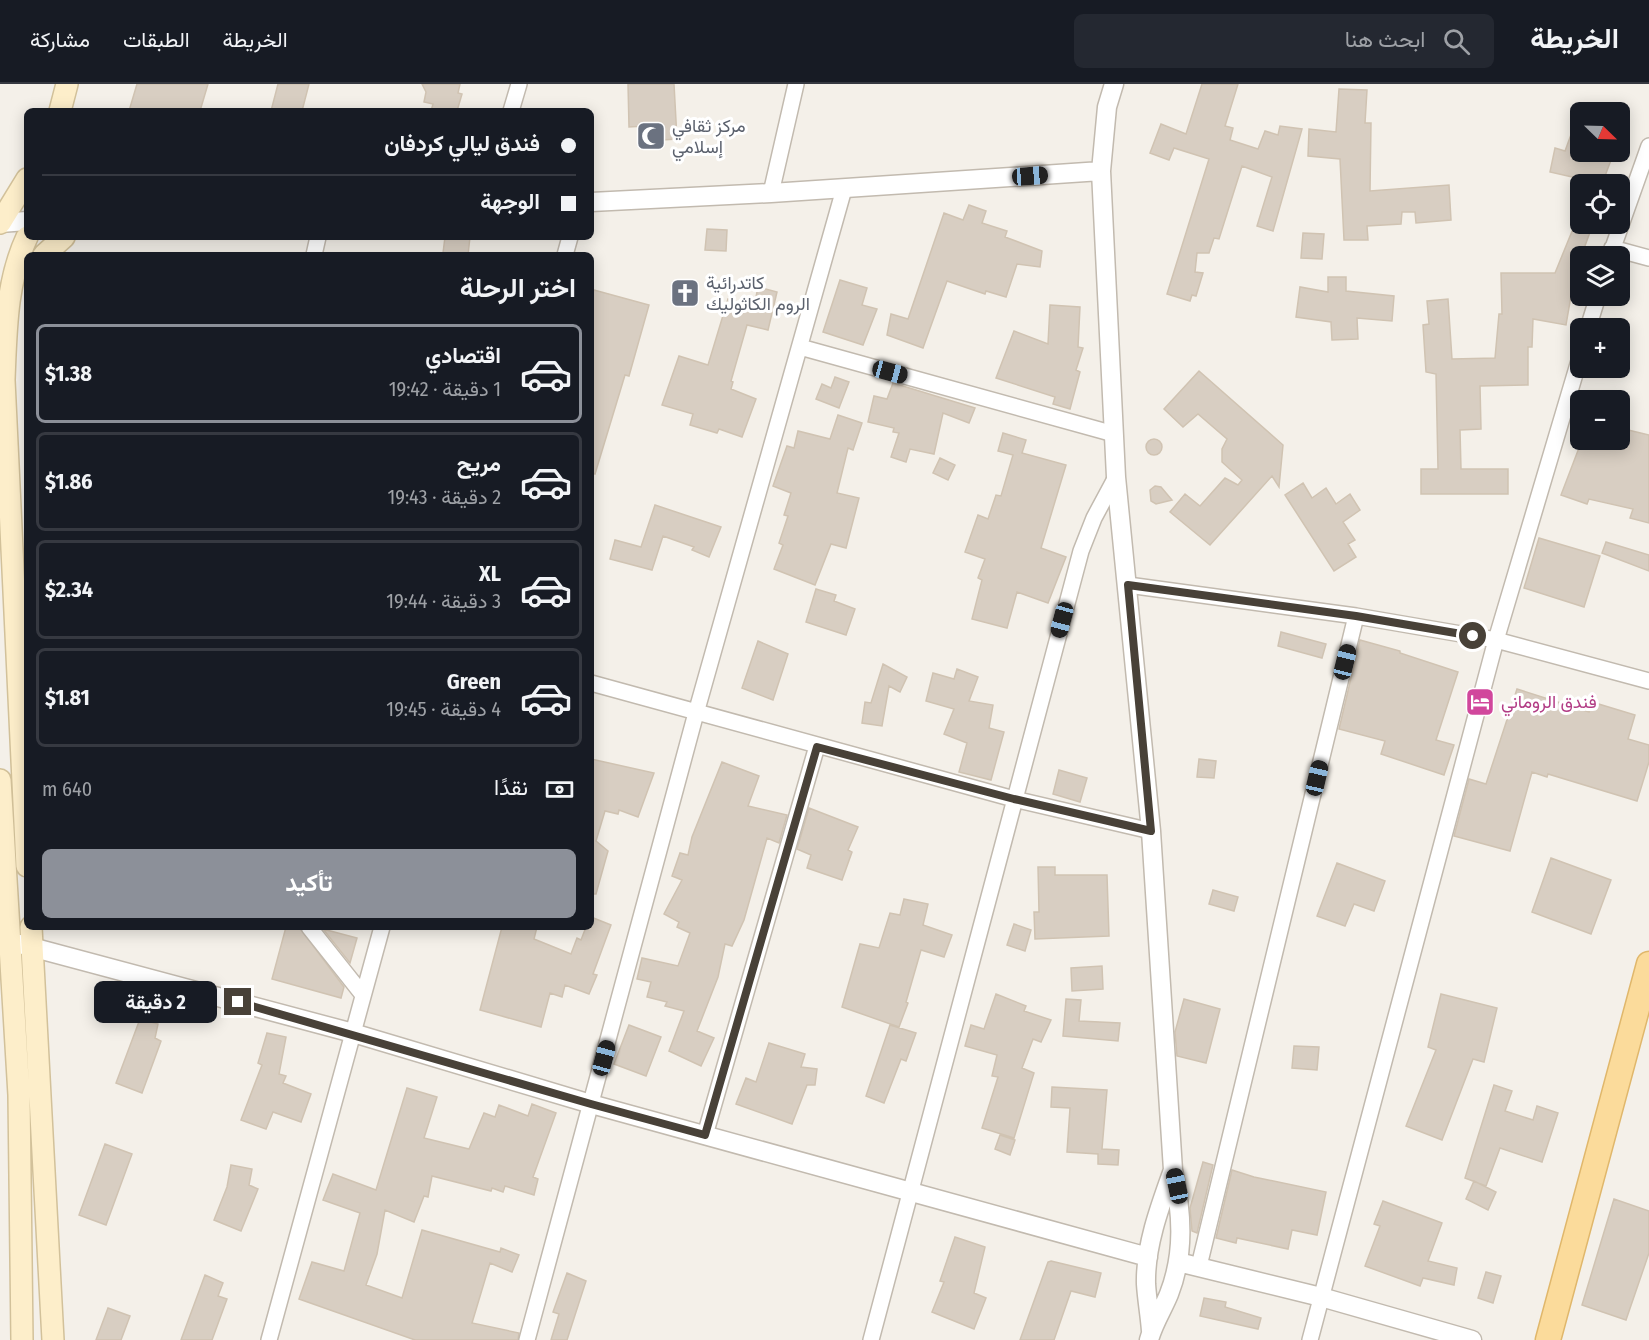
<!DOCTYPE html>
<html lang="ar">
<meta charset="utf-8">
<style>
body{margin:0;font-family:"Fira Sans Condensed",Vazirmatn,sans-serif;background:#242831;color:#f1f3f6;direction:rtl;height:100vh;display:flex;flex-direction:column;font-size:22px;white-space:nowrap}
*{box-sizing:border-box;margin:0}
p{font-size:20px;color:#9ea1a6}
.icon{flex:none;width:33px;height:33px;fill:none;stroke:currentColor;stroke-width:2;stroke-linecap:round;stroke-linejoin:round}
.map{position:relative;flex:1;overflow:hidden;direction:ltr}
.sheet{position:absolute;left:24px;top:168px;width:570px;height:678px;display:flex;flex-direction:column;background:#171b24;border-radius:9px;box-shadow:0 3px 15px #0003;direction:rtl}
.sheet>*{flex:none}
.guide{position:absolute;left:24px;top:24px;width:570px;height:132px;border-radius:9px;box-shadow:0 3px 15px #0003;direction:rtl;display:grid;align-content:center;height:132px;padding:0 18px;background:#171b24}
.needle{width:39px;rotate:113deg}
.tools{position:absolute;left:1570px;top:18px;display:grid;gap:12px}
.tools a{display:grid;place-items:center;width:60px;height:60px;border-radius:9px;background:#171b24;box-shadow:0 3px 15px #0003;font-size:30px}
.end{position:absolute;width:27px;height:27px;margin:-14px;border:8px solid #484138;background:#fff;box-shadow:0 0 0 3px #fff}
.from{border-radius:50%}
.bubble{position:absolute;height:42px;border-radius:9px;background:#171b24;box-shadow:0 3px 15px #0003;font-size:20px;font-weight:700;line-height:42px;text-align:center;direction:rtl}
.car{position:absolute;width:18px;height:36px;margin:-18px -9px;border-radius:8px;box-shadow:0 0 4px 2px #0007;background:linear-gradient(#222 24%,#8ab4d8 0 40%,#222 0 76%,#8ab4d8 0 86%,#222 0)}
.guide b{display:flex;align-items:center;gap:21px;height:57px;font-size:22px}
.guide b+b{border-top:2px solid #363941}
.guide i{width:15px;height:15px;background:#f1f3f6}
ul{padding:0;list-style:none}
li{display:flex;align-items:center;gap:18px;height:99px;margin:0 12px 9px;padding:0 6px;border:3px solid #363941;border-radius:9px}
li div{flex:1}
li b{display:block;font-size:22px}
li em{font-style:normal;font-weight:700}
li.selected{border-color:#8c9099}
li>.icon{width:54px;height:54px;stroke-width:1.5}
h2{padding:0 18px;font-size:27px;line-height:72px}
.pay{display:flex;align-items:center;gap:15px;height:66px;padding:0 18px;font-size:22px}
.pay p{margin-inline-start:auto}
.cta{display:flex;gap:12px;margin-top:auto;padding:12px 18px}
.cta a{flex:1;height:69px;border-radius:9px;background:#8c9099;color:#fff;font-size:24px;font-weight:700;line-height:69px;text-align:center}
header{display:flex;align-items:center;gap:36px;box-sizing:border-box;height:84px;padding:0 30px;background:#171b24;border-bottom:2px solid #363941}
header strong{font-size:28px}
nav{display:flex;gap:33px;margin-inline-start:auto;font-size:21px}
.search{width:420px;height:54px;background:#242831;display:flex;align-items:center;gap:15px;box-sizing:border-box;padding:0 21px;border-radius:9px;color:#9ea1a6;font-size:22px}
.map>svg:first-child{display:block}
.building{fill:#d8cec2;stroke:#d0c3b2;stroke-width:1.5}
.lines{fill:none;stroke-linecap:round;stroke-linejoin:round}
.minor-casing{stroke:#c2baaf;stroke-width:18}
.tertiary-casing{stroke:#c2baaf;stroke-width:21}
.secondary-casing{stroke:#d2c19a;stroke-width:24}
.primary-casing{stroke:#e0b76b;stroke-width:27}
.minor{stroke:#fff;stroke-width:15}
.tertiary{stroke:#fff;stroke-width:18}
.secondary{stroke:#fdeeca;stroke-width:21}
.primary{stroke:#fbdb9b;stroke-width:24}
.route{stroke:#484138;stroke-width:8}
.labels{text-anchor:middle;stroke-width:6;stroke-linejoin:round;paint-order:stroke}
.worship-label{font-size:18px;fill:#5b616d;stroke:#fff;text-anchor:start}
.hotel-label{font-size:18px;fill:#b23c85;stroke:#fff;text-anchor:start}
</style>
<header>
<strong>الخريطة</strong>
<div class="search"><svg class="icon" aria-label="search" viewBox="0 0 24 24"><circle cx="10" cy="10" r="6"/><path d="M15 15l6 6"/></svg>ابحث هنا</div>
<nav><a>الخريطة</a><a>الطبقات</a><a>مشاركة</a></nav>
</header>
<div class="map">
<svg width="1649" height="1256" viewBox="0 0 1649 1256">
<rect width="100%" height="100%" fill="#f4f0e9"/>
<!-- building -->
<path class="building" d="M 137,0 L 208,0 L 200,27 L 129,27 Z
M 278,0 L 309,0 L 302,27 L 271,27 Z
M 422,0 L 460,0 L 458,9 L 462,10 L 457,27 L 431,27 L 433,20 L 424,18 L 426,8 Z
M 628,0 L 674,0 L 677,55 L 646,57 L 645,42 L 629,43 Z
M 1202,0 L 1238,0 L 1225,42 L 1233,44 L 1230,56 L 1258,65 L 1265,47 L 1278,51 L 1280,42 L 1302,45 L 1273,147 L 1257,142 L 1272,93 L 1242,82 L 1219,155 L 1214,154 L 1209,169 L 1197,169 L 1195,188 L 1203,189 L 1196,212 L 1192,211 L 1190,217 L 1167,210 L 1209,75 L 1174,64 L 1169,76 L 1150,69 L 1161,40 L 1186,50 Z
M 1339,5 L 1367,6 L 1365,39 L 1371,39 L 1370,107 L 1449,101 L 1451,136 L 1416,139 L 1415,128 L 1402,128 L 1401,140 L 1367,142 L 1368,156 L 1344,156 L 1340,75 L 1308,72 L 1309,45 L 1336,48 Z
M 1579,29 L 1581,68 L 1614,68 L 1602,100 L 1581,92 L 1581,95 L 1550,88 L 1555,64 L 1565,67 Z
M 969,121 L 986,127 L 982,139 L 1007,147 L 1005,153 L 1042,167 L 1040,183 L 1017,180 L 1006,213 L 986,207 L 985,210 L 947,197 L 923,264 L 887,251 L 891,230 L 908,235 L 944,129 L 963,136 Z
M 1575,140 L 1593,140 L 1575,189 L 1566,241 L 1533,235 L 1532,263 L 1528,263 L 1528,301 L 1480,302 L 1481,345 L 1460,346 L 1461,385 L 1508,385 L 1508,410 L 1421,410 L 1421,385 L 1438,385 L 1436,290 L 1426,288 L 1423,241 L 1429,240 L 1427,217 L 1448,215 L 1452,275 L 1495,274 L 1499,230 L 1502,230 L 1501,189 L 1555,189 Z
M 707,145 L 727,146 L 726,167 L 705,166 Z
M 1303,149 L 1324,150 L 1322,175 L 1301,174 Z
M 445,153 L 470,153 L 468,171 L 443,169 Z
M 1328,193 L 1346,193 L 1346,207 L 1394,212 L 1392,237 L 1357,234 L 1358,255 L 1332,256 L 1331,238 L 1296,233 L 1300,203 L 1328,208 Z
M 840,196 L 867,204 L 862,221 L 877,225 L 863,261 L 823,248 Z
M 758,203 L 777,208 L 768,246 L 747,241 L 731,297 L 733,298 L 731,305 L 756,315 L 742,353 L 719,345 L 717,349 L 690,341 L 693,330 L 662,321 L 679,272 L 708,281 L 728,215 L 754,223 Z
M 594,206 L 649,221 L 629,292 L 625,291 L 595,390 L 591,389 L 591,216 Z
M 1050,221 L 1080,223 L 1078,263 L 1083,264 L 1076,286 L 1080,288 L 1070,325 L 1053,320 L 1055,313 L 996,294 L 1014,247 L 1048,260 Z
M 1199,287 L 1283,361 L 1279,403 L 1272,392 L 1210,461 L 1170,428 L 1185,410 L 1200,422 L 1225,394 L 1238,401 L 1242,396 L 1222,378 L 1222,365 L 1227,355 L 1198,330 L 1183,343 L 1164,325 Z
M 835,293 L 849,298 L 839,324 L 816,315 L 822,300 L 831,304 Z
M 893,299 L 975,324 L 969,339 L 943,329 L 934,370 L 910,365 L 906,378 L 891,373 L 899,349 L 893,348 L 894,344 L 868,338 L 874,312 L 887,315 Z
M 838,331 L 862,339 L 853,366 L 848,364 L 837,409 L 859,414 L 846,464 L 831,460 L 815,501 L 774,485 L 783,461 L 779,459 L 788,432 L 784,431 L 791,409 L 773,402 L 787,362 L 794,364 L 798,347 L 830,355 Z
M 1620,344 L 1649,351 L 1649,439 L 1630,434 L 1633,425 L 1589,415 L 1587,420 L 1561,411 L 1582,356 L 1620,356 Z
M 1003,349 L 1026,356 L 1022,369 L 1066,381 L 1041,464 L 1066,473 L 1048,519 L 1017,508 L 1007,544 L 972,535 L 982,496 L 978,494 L 985,475 L 965,468 L 978,431 L 988,435 L 996,411 L 1001,412 L 1013,371 L 998,367 Z
M1146 363a8 8 0 1 1 16 0a8 8 0 1 1-16 0Z
M 940,374 L 955,381 L 948,396 L 933,389 Z
M 1303,399 L 1312,414 L 1326,404 L 1336,420 L 1350,410 L 1360,426 L 1343,438 L 1355,456 L 1348,460 L 1356,473 L 1334,487 L 1285,411 Z
M 1155,402 L 1161,403 L 1172,416 L 1156,420 L 1151,417 L 1150,406 Z
M 655,421 L 721,443 L 709,473 L 692,466 L 694,463 L 663,452 L 652,486 L 610,475 L 615,456 L 641,463 Z
M 1539,454 L 1600,472 L 1584,523 L 1524,504 Z
M 1606,458 L 1649,471 L 1649,487 L 1602,469 Z
M 816,505 L 836,511 L 834,517 L 855,525 L 846,551 L 806,538 Z
M 1281,548 L 1326,560 L 1322,574 L 1278,562 Z
M 1360,556 L 1400,567 L 1400,569 L 1458,588 L 1436,656 L 1454,661 L 1444,691 L 1381,670 L 1385,657 L 1339,645 Z
M 758,557 L 788,570 L 773,616 L 742,604 Z
M 883,580 L 907,593 L 900,608 L 889,602 L 882,642 L 862,639 L 865,618 L 871,619 Z
M 957,585 L 978,593 L 969,617 L 993,621 L 989,644 L 1004,648 L 991,696 L 959,688 L 967,659 L 944,650 L 954,625 L 926,617 L 933,589 L 954,595 Z
M 1517,605 L 1589,628 L 1592,618 L 1635,631 L 1628,655 L 1649,661 L 1649,678 L 1637,717 L 1548,690 L 1547,693 L 1532,688 L 1510,767 L 1454,752 L 1469,695 L 1486,700 Z
M 591,675 L 654,689 L 638,733 L 619,726 L 618,730 L 605,727 L 596,757 L 608,767 L 596,810 L 591,810 Z
M 1199,675 L 1216,677 L 1214,694 L 1197,693 Z
M 722,678 L 759,692 L 748,722 L 787,731 L 779,759 L 767,754 L 744,836 L 732,862 L 725,860 L 718,893 L 697,947 L 714,954 L 701,982 L 669,967 L 684,927 L 665,922 L 667,918 L 647,913 L 651,898 L 637,895 L 642,874 L 678,882 L 690,849 L 677,843 L 679,838 L 664,830 L 682,796 L 672,792 L 680,769 L 688,771 L 692,753 Z
M 1059,686 L 1087,694 L 1080,718 L 1053,710 Z
M 809,724 L 858,743 L 848,766 L 852,768 L 842,796 L 807,784 L 811,771 L 797,765 Z
M 1551,774 L 1611,796 L 1591,850 L 1532,828 Z
M 1337,779 L 1385,797 L 1374,827 L 1354,820 L 1345,842 L 1317,832 Z
M 1038,783 L 1055,783 L 1055,791 L 1107,791 L 1109,852 L 1035,855 L 1034,828 L 1039,828 Z
M 1213,806 L 1238,813 L 1234,827 L 1209,820 Z
M 904,815 L 928,820 L 923,841 L 952,851 L 944,873 L 921,866 L 906,918 L 908,919 L 899,943 L 842,923 L 860,860 L 879,864 L 890,829 L 900,831 Z
M 591,833 L 611,841 L 593,890 L 597,891 L 589,910 L 565,901 L 562,913 L 550,909 L 541,943 L 480,926 L 502,843 L 537,843 L 534,855 L 571,870 L 577,854 L 581,856 L 586,843 L 591,843 Z
M 1014,840 L 1031,846 L 1025,867 L 1007,861 Z
M 286,843 L 299,843 L 344,903 L 341,914 L 272,895 Z
M 323,845 L 357,854 L 350,879 Z
M 1102,882 L 1103,905 L 1072,907 L 1071,884 Z
M 996,910 L 1026,922 L 1024,927 L 1051,936 L 1041,958 L 1033,955 L 1022,984 L 1034,989 L 1014,1054 L 982,1044 L 998,993 L 992,992 L 997,971 L 965,962 L 971,941 L 984,945 Z
M 1441,910 L 1497,924 L 1484,978 L 1473,975 L 1442,1056 L 1406,1042 L 1436,966 L 1428,963 Z
M 1066,915 L 1081,916 L 1079,937 L 1120,939 L 1118,957 L 1063,952 Z
M 1184,915 L 1220,925 L 1206,979 L 1177,972 L 1175,948 Z
M 140,935 L 158,940 L 155,954 L 161,957 L 142,1009 L 116,999 Z
M 629,941 L 661,953 L 646,992 L 614,980 Z
M 890,941 L 916,949 L 906,977 L 901,975 L 884,1019 L 866,1012 Z
M 267,949 L 286,953 L 279,990 L 286,992 L 283,999 L 311,1010 L 301,1038 L 273,1028 L 266,1045 L 241,1036 L 262,981 L 258,979 Z
M 769,959 L 805,970 L 801,983 L 817,985 L 815,1001 L 807,1001 L 792,1040 L 736,1020 L 746,994 L 756,998 Z
M 1294,962 L 1319,963 L 1317,986 L 1292,984 Z
M 1494,1001 L 1512,1007 L 1505,1027 L 1533,1036 L 1537,1022 L 1558,1029 L 1542,1078 L 1500,1064 L 1486,1102 L 1465,1094 Z
M 1052,1003 L 1107,1006 L 1102,1065 L 1119,1066 L 1118,1081 L 1098,1080 L 1098,1070 L 1067,1068 L 1070,1024 L 1051,1023 Z
M 407,1004 L 437,1013 L 424,1054 L 469,1065 L 484,1029 L 495,1033 L 499,1021 L 528,1032 L 532,1020 L 556,1029 L 533,1093 L 538,1095 L 534,1111 L 505,1102 L 503,1108 L 492,1104 L 491,1107 L 432,1092 L 428,1113 L 424,1112 L 414,1138 L 385,1126 L 377,1170 L 366,1201 L 402,1214 L 422,1146 L 500,1168 L 501,1164 L 519,1171 L 512,1188 L 490,1179 L 472,1239 L 519,1249 L 518,1256 L 415,1256 L 299,1215 L 312,1178 L 344,1187 L 360,1129 L 323,1116 L 333,1090 L 376,1106 Z
M 1000,1051 L 1015,1056 L 1010,1071 L 995,1065 Z
M 105,1060 L 132,1070 L 106,1141 L 79,1131 Z
M 1203,1078 L 1213,1081 L 1197,1149 L 1192,1147 L 1190,1124 Z
M 231,1081 L 252,1085 L 249,1101 L 258,1105 L 241,1147 L 214,1136 L 227,1103 Z
M 1232,1086 L 1254,1093 L 1326,1108 L 1317,1151 L 1292,1146 L 1288,1165 L 1237,1154 L 1236,1159 L 1216,1154 Z
M 1474,1097 L 1496,1108 L 1488,1126 L 1466,1115 Z
M 1614,1115 L 1649,1127 L 1649,1169 L 1626,1236 L 1582,1221 Z
M 1383,1117 L 1442,1139 L 1428,1177 L 1457,1184 L 1454,1201 L 1423,1194 L 1420,1202 L 1365,1182 L 1380,1142 L 1374,1140 Z
M 955,1153 L 985,1163 L 974,1209 L 986,1214 L 974,1245 L 932,1228 L 944,1198 L 940,1197 Z
M 1051,1177 L 1101,1189 L 1095,1213 L 1071,1207 L 1054,1256 L 1020,1256 L 1048,1178 Z
M 1486,1188 L 1501,1192 L 1493,1219 L 1478,1214 Z
M 567,1189 L 586,1197 L 567,1256 L 551,1256 L 559,1230 L 553,1228 Z
M 205,1191 L 223,1199 L 218,1212 L 227,1215 L 212,1256 L 181,1256 Z
M 1204,1214 L 1226,1218 L 1225,1223 L 1261,1234 L 1258,1245 L 1200,1232 Z
M 108,1224 L 130,1232 L 121,1256 L 96,1256 Z"/>
<g class="lines">
<!-- minor casing -->
<g class="minor-casing">
<path id="minor" d="M 511,27 L 519,0
M 771,109 L 796,0
M 1612,164 L 1649,174
M 314,171 L 318,153
M 565,171 L 570,153
M 1610,172 L 1649,62
M 1588,244 L 1598,212
M 800,263 L 1114,350
M 1128,501 L 1356,532 L 1496,556 L 1649,597
M 591,599 L 1014,715 L 1151,747
M 309,843 L 363,911
M 705,1051 L 817,662
M 1199,1182 L 1356,532
M 269,1256 L 382,843
M 527,1256 L 696,629 L 844,105
M 871,1256 L 1081,467 L 1094,434 L 1116,393
M 1310,1256 L 1496,556 L 1581,270"/>
</g>
<!-- tertiary casing -->
<g class="tertiary-casing">
<path id="tertiary" d="M 1114,0 L 1107,23 L 1101,87 L 1116,393 L 1151,747 L 1173,1086 C 1182,1128 1185,1169 1169,1210 C 1163,1225 1153,1240 1149,1256
M 591,118 L 771,109 L 1101,87
M 0,139 L 27,137
M 20,860 L 353,949 L 591,1020 L 1148,1173
M 1178,1178 L 1321,1213 L 1472,1256
M 1151,1247 C 1150,1232 1147,1216 1146,1200 C 1145,1162 1160,1122 1173,1086"/>
</g>
<!-- secondary casing -->
<g class="secondary-casing">
<path id="secondary" d="M 60,27 L 67,0
M 0,139 L 27,95
M 44,171 L 64,153
M 0,696 L 19,1011 L 22,1256
M 27,782 L 4,296 C 6,247 6,198 27,153
M 31,843 L 53,1256"/>
</g>
<!-- primary casing -->
<g class="primary-casing">
<path id="primary" d="M 1548,1256 L 1649,880"/>
</g>
<!-- minor -->
<use href="#minor" class="minor"/>
<!-- tertiary -->
<use href="#tertiary" class="tertiary"/>
<!-- secondary -->
<use href="#secondary" class="secondary"/>
<!-- primary -->
<use href="#primary" class="primary"/>
</g>
<g class="lines">
<!-- route -->
<path class="route" d="M 238,918 L 591,1020 L 705,1051 L 817,663 L 1014,715 L 1151,747 L 1128,501 L 1356,532 L 1473,552"/>
</g>
<!-- icons -->
<defs>
<g id="mosque-square" transform="scale(1.5)"><rect x="-9" y="-9" width="18" height="18" rx="4" fill="#6b7280" stroke="#fff"/><path d="M3.5-4.9A6 6 0 1 0 3.5 4.9A5 5 0 1 1 3.5-4.9Z" fill="#fff"/></g>
<g id="church-square" transform="scale(1.5)"><rect x="-9" y="-9" width="18" height="18" rx="4" fill="#6b7280" stroke="#fff"/><path d="M-1.2-6h2.4v3.5h3.3v2.4h-3.3V6h-2.4V-.1h-3.3v-2.4h3.3Z" fill="#fff"/></g>
<g id="hotel-square" transform="scale(1.5)"><rect x="-9" y="-9" width="18" height="18" rx="4" fill="#d1479c" stroke="#fff"/><path d="M-6-4.5h1.5V1H6V5H4.5V3h-9V5H-6ZM-4 0a1.8 1.8 0 1 1 3.6 0ZM.5 0V-2.5h3Q6-2.5 6 0Z" fill="#fff"/></g>
</defs>
<g fill-rule="evenodd">
<use href="#mosque-square" x="651" y="52"/>
<use href="#church-square" x="685" y="209"/>
<use href="#hotel-square" x="1480" y="618"/>
</g>
<g class="labels">
<!-- worship labels -->
<g class="worship-label">
<text x="672" y="48">مركز ثقافي<tspan x="672" dy="21">إسلامي</tspan></text>
<text x="706" y="205">كاتدرائية<tspan x="706" dy="21">الروم الكاثوليك</tspan></text>
</g>
<!-- hotel labels -->
<g class="hotel-label">
<text x="1501" y="624">فندق الروماني</text>
</g>
</g>
</svg>
<div class="tools">
<a><svg class="needle" viewBox="-14 -14 28 28"><path d="M0-13l5 13h-10z" fill="#e53935"/><path d="M0 13l5-13h-10z" fill="#9ea1a6"/></svg></a>
<a><svg class="icon" aria-label="locate" viewBox="0 0 24 24"><circle cx="12" cy="12" r="6"/><path d="M12 2v4M12 18v4M2 12h4M18 12h4"/></svg></a>
<a><svg class="icon" aria-label="layers" viewBox="0 0 24 24"><path d="M12 4l9 5-9 5-9-5zM3 14l9 5 9-5"/></svg></a>
<a>+</a>
<a>−</a>
</div>
<i class="end from" style="left:1473px;top:552px"></i>
<i class="end" style="left:238px;top:918px"></i>
<div class="bubble" style="left:94px;top:897px;width:123px">2 دقيقة</div>
<i class="car" style="left:1030px;top:92px;rotate:86deg"></i>
<i class="car" style="left:890px;top:288px;rotate:105deg"></i>
<i class="car" style="left:1062px;top:536px;rotate:195deg"></i>
<i class="car" style="left:1345px;top:578px;rotate:14deg"></i>
<i class="car" style="left:1317px;top:694px;rotate:13deg"></i>
<i class="car" style="left:604px;top:974px;rotate:15deg"></i>
<i class="car" style="left:1177px;top:1102px;rotate:348deg"></i>
<div class="guide">
<b><i class="from"></i>فندق ليالي كردفان</b>
<b><i></i>الوجهة</b>
</div>
<section class="sheet">
<h2>اختر الرحلة</h2>
<ul>
<li class="selected"><svg class="icon" aria-label="car" viewBox="0 0 24 24"><path d="M5 17H2v-5l4-1 3-4h7l3 4 3 1v5h-3M9 17h6M6 11h13"/><circle cx="7" cy="17" r="2"/><circle cx="17" cy="17" r="2"/></svg><div><b>اقتصادي</b><p>1 دقيقة · 19:42</p></div><em>$1.38</em></li>
<li><svg class="icon" aria-label="car" viewBox="0 0 24 24"><path d="M5 17H2v-5l4-1 3-4h7l3 4 3 1v5h-3M9 17h6M6 11h13"/><circle cx="7" cy="17" r="2"/><circle cx="17" cy="17" r="2"/></svg><div><b>مريح</b><p>2 دقيقة · 19:43</p></div><em>$1.86</em></li>
<li><svg class="icon" aria-label="car" viewBox="0 0 24 24"><path d="M5 17H2v-5l4-1 3-4h7l3 4 3 1v5h-3M9 17h6M6 11h13"/><circle cx="7" cy="17" r="2"/><circle cx="17" cy="17" r="2"/></svg><div><b>XL</b><p>3 دقيقة · 19:44</p></div><em>$2.34</em></li>
<li><svg class="icon" aria-label="car" viewBox="0 0 24 24"><path d="M5 17H2v-5l4-1 3-4h7l3 4 3 1v5h-3M9 17h6M6 11h13"/><circle cx="7" cy="17" r="2"/><circle cx="17" cy="17" r="2"/></svg><div><b>Green</b><p>4 دقيقة · 19:45</p></div><em>$1.81</em></li>
</ul>
<div class="pay"><svg class="icon" aria-label="cash" viewBox="0 0 24 24"><path d="M3 7h18v10H3z"/><circle cx="12" cy="12" r="2"/></svg>نقدًا<p>640 m</p></div>
<div class="cta"><a>تأكيد</a></div>
</section>
</div>
